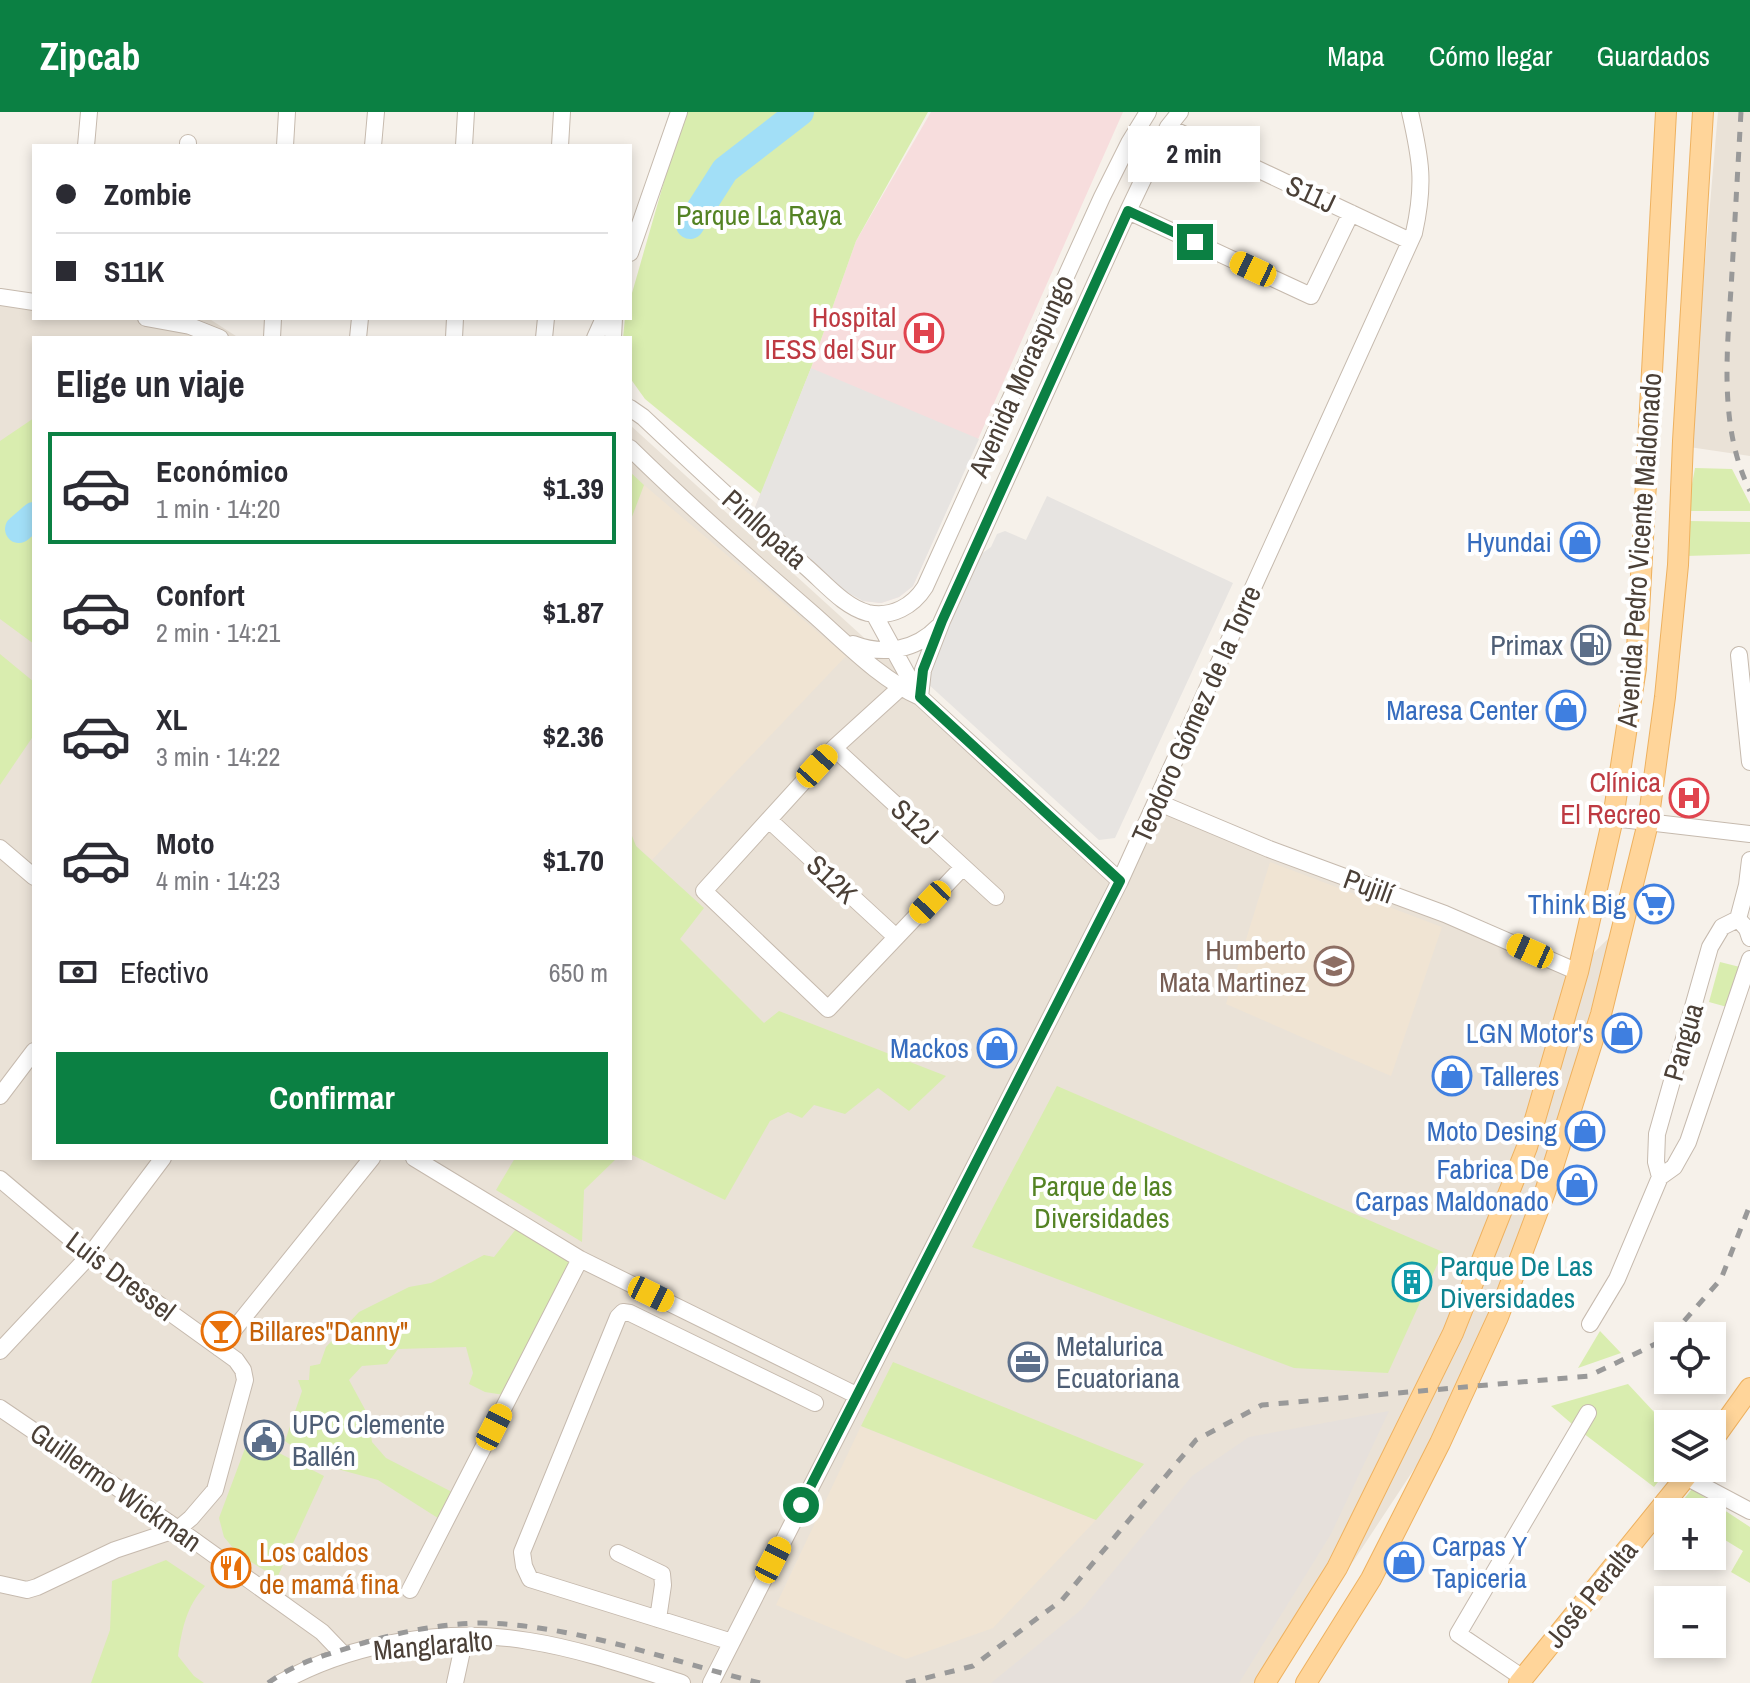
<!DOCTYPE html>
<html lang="es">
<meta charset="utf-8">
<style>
body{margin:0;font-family:"Archivo Narrow",sans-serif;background:#f2f2f3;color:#2b2b33;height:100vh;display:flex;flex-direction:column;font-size:30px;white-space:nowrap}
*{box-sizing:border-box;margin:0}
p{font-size:26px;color:#7c7c81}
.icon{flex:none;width:44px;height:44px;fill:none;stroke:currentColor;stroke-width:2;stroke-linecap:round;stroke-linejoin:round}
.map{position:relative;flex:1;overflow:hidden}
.sheet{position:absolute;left:32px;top:224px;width:600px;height:824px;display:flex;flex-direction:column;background:#fff;border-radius:0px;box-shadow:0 4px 12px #0003}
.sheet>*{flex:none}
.top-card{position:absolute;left:32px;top:32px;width:600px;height:176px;border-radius:0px;box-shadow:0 4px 12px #0003;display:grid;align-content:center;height:176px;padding:0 24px;background:#fff}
.buttons{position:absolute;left:1654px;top:1210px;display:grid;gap:16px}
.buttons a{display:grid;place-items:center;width:72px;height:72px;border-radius:0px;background:#fff;box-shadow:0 4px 12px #0003;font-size:40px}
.end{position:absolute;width:36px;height:36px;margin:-18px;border:10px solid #0b8043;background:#fff;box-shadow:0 0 0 4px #fff}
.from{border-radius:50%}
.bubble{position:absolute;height:56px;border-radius:0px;background:#fff;box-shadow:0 4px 12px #0003;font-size:26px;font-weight:700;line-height:56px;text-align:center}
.car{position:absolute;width:24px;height:48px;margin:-24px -12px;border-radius:10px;box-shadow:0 0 6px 2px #0007;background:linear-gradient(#f5c518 24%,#345 0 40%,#f5c518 0 76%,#345 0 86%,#f5c518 0)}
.top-card b{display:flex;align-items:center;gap:28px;height:76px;font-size:30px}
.top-card b+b{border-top:2px solid #e1e1e2}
.top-card i{width:20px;height:20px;background:#2b2b33}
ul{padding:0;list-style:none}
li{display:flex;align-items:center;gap:24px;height:112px;margin:0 16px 12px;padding:0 8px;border:4px solid transparent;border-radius:0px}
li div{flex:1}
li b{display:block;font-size:30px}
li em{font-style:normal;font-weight:700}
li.on{border-color:#0b8043}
li>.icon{width:72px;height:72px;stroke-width:1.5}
h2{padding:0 24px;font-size:36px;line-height:96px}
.pay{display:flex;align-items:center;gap:20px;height:88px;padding:0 24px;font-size:30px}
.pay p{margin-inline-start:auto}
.button{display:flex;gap:16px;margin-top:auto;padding:16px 24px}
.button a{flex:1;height:92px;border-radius:0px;background:#0b8043;color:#fff;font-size:32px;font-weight:700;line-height:92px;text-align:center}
header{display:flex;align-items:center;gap:48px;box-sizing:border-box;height:112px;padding:0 40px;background:#0b8043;color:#fff}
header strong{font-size:38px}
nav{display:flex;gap:44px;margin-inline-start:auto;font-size:28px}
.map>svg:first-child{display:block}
.residential{fill:#eae2d7}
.industrial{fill:#e6e0db}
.education{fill:#f0e4d3}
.medical{fill:#f7dddd}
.green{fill:#d9edaf}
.parking{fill:#e7e4e1}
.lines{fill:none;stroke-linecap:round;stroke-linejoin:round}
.river{stroke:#a2dff7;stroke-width:28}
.minor-casing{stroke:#c6baae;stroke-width:18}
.major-casing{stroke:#eeb15f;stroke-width:22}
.minor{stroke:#fff;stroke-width:16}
.major{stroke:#ffd59a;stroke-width:20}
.rail{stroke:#999;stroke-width:5;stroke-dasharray:10 10;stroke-linecap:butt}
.route{stroke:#0b8043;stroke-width:10}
.labels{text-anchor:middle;stroke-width:8;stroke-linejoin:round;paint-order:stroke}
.street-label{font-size:28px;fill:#4b4037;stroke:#fff}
.park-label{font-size:28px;fill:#548324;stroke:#fff}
.health-label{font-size:28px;fill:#be3a42;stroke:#fff;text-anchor:end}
.shop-label{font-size:28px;fill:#366cbe;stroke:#fff;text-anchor:end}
.service-label{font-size:28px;fill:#4e5e75;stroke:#fff;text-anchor:start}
.education-label{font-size:28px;fill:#785e54;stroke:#fff;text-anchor:end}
.culture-label{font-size:28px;fill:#0d838f;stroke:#fff;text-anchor:start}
.food-label{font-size:28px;fill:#c56008;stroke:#fff;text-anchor:start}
</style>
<header>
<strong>Zipcab</strong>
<nav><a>Mapa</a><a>Cómo llegar</a><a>Guardados</a></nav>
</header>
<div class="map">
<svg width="1750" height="1571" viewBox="0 0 1750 1571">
<rect width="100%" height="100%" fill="#f6f1ea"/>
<!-- residential -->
<path class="residential" d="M 1718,0 L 1750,0 L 1750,344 L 1689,335 Z
M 0,186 L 34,189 L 34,206 L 208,206 L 239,226 L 34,226 L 34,1046 L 630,1046 L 630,313 L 1123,761 L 1149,690 L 1579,855 L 1613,822 L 1490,1242 L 1273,1571 L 0,1571 Z"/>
<!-- industrial -->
<path class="industrial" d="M 1389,1299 L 1331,1422 L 1239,1571 L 991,1571 L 1082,1497 L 1192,1364 L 1249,1325 Z"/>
<!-- education -->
<path class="education" d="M 644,373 L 846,544 L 652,748 L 636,734 L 630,719 L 630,410 Z
M 1270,750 L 1442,815 L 1391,964 L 1226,892 Z
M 861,1314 L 1096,1408 L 993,1516 L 906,1547 L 776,1493 Z"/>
<!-- medical -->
<path class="medical" d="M 931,0 L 1123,0 L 913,474 L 899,485 L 881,491 L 863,489 L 754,398 L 811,256 L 856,129 Z"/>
<!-- green -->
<path class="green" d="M 684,0 L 928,0 L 856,129 L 811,256 L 761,382 L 645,287 L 630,266 L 630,226 L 623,226 L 625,206 L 630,206 L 630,188 Z
M 34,306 L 34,532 L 0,507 L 0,329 Z
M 1695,356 L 1732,357 L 1750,392 L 1750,399 L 1687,399 Z
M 630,360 L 644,373 L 630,410 Z
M 1689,409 L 1750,410 L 1750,442 L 1686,444 Z
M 0,542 L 34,570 L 34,623 L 0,673 Z
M 630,719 L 636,734 L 704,796 L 680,827 L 764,911 L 779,899 L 946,964 L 909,999 L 878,976 L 845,1002 L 814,993 L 802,1006 L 788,1000 L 770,1009 L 725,1088 L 630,1042 Z
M 1720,850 L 1740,855 L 1727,895 L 1709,890 Z
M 1057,974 L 1443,1140 L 1388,1261 L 1294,1256 L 972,1135 Z
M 515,1046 L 617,1046 L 584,1078 L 582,1130 L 496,1078 Z
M 516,1117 L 577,1152 L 504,1283 L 485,1280 L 469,1272 L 473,1261 L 466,1235 L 398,1237 L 387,1252 L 362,1254 L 349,1268 L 368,1303 L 372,1330 L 386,1346 L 454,1381 L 441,1408 L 378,1368 L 315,1351 L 285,1329 L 302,1279 L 298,1268 L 309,1268 L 310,1254 L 320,1252 L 326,1235 L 359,1200 L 409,1175 L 431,1171 L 484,1143 L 494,1145 Z
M 1600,1219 L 1621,1241 L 1578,1256 Z
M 893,1250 L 1144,1352 L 1096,1408 L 861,1314 Z
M 1628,1272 L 1668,1315 L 1669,1356 L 1654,1375 L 1579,1318 L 1551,1294 Z
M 247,1331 L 281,1342 L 324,1364 L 277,1466 L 238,1442 L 224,1425 L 219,1406 Z
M 1692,1377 L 1750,1415 L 1750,1471 L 1731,1460 L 1743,1439 L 1712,1420 L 1712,1400 L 1681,1400 L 1676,1397 Z
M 166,1448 L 205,1474 C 186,1495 182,1517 178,1544 L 194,1564 L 204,1571 L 91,1571 L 110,1518 L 112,1469 Z"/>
<!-- parking -->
<path class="parking" d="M 811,256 L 979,327 L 913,474 L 899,485 L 881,491 L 863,489 L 843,478 L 754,398 Z
M 1047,384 L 1233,471 L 1115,726 L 1099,728 L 927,571 L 927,562 L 981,442 L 991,435 L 997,422 L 1005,419 L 1026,428 Z"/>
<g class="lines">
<!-- river -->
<path class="river" d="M 690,113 L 725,58 L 800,0
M 19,417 L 34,404"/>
<!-- minor casing -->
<g class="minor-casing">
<path id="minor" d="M 1168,15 L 1410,129
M 86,34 L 89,0
M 188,34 L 188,31
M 285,34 L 287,0
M 373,34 L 376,0
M 464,34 L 466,0
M 560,34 L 562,0
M 1128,99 L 1311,184 L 1351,101
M 630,141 L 679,0
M 0,185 L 34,190
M 146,206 L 190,214 L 220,226
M 272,226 L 273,206
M 358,226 L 360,206
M 454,226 L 455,206
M 544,226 L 546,206
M 595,226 L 604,206
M 613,226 L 614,206
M 630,296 L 643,305 C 696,355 750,405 805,454 C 824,470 844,495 868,501 C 892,506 913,494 925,475 L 1102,85 L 1129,31 L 1148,0
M 630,336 C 689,394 751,448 813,502 C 846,531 880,567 920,585 L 1120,769
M 874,502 L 919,584
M 853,532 C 884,544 916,538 938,515
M 1739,543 L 1750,650
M 900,576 L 834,636 L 704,779 L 828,897 L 963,755
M 920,585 L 923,558 L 942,509 L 1128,99 L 1168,15 L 1180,0
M 834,636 L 996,785
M 1157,690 L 1269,737 L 1445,802 L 1578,860
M 1613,706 L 1750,722
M 769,708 L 896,825
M 0,736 L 34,765
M 1738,807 L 1747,817 L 1750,826
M 0,984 L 34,939
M 414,1046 L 580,1147 L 856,1283
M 1660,1065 L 1656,1050 L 1657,1022 L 1710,835 L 1722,815 L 1738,807 L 1747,773 L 1750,748
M 0,1067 L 90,1143 L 236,1248 L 243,1258 L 245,1268 L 215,1378 L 191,1406 L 178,1417 L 115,1438 L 37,1475 L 27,1478 L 0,1472
M 1590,1212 L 1617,1167 L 1660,1065 L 1674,1055 L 1688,1030 L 1750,847
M 219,1236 L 372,1046
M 0,1239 L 90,1143 L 163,1046
M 0,1296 L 178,1417 L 322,1520 L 344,1543
M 1686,1365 L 1750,1399
M 618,1441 L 662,1462 L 663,1473 L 658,1507
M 410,1478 L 580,1147
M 732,1530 L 530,1467 L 524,1454 L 522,1440 L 618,1205 L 623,1200 L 630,1201 L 815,1291
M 1523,1566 L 1458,1522 L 1588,1301
M 280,1571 C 353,1530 447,1515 529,1529 C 580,1537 632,1555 682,1571
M 455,1571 L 465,1525
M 711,1571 L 1120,769 L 1414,121 C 1425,72 1421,48 1410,0"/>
</g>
<!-- major casing -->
<g class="major-casing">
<path id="major" d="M 1712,1329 L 1750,1276
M 1265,1571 L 1337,1456 L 1453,1221 L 1527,1035 L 1578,860 L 1613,706 L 1636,556 L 1666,0
M 1306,1571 L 1371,1467 L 1440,1331 L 1498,1205 L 1545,1080 L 1601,902 L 1648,711 L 1665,585 L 1678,453 L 1683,329 L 1703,0
M 1519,1571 L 1693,1356"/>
</g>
<!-- minor -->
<use href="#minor" class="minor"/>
<!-- major -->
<use href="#major" class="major"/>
<!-- rail -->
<path class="rail" d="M 1741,0 C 1738,53 1735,107 1732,160 C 1728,233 1717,312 1750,379
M 1671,1224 L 1721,1167 L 1750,1093
M 268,1571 C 296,1551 319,1545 351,1535 C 389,1522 441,1511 482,1511 C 577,1513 669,1549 760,1571
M 906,1571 L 973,1554 L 1062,1488 L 1196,1328 L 1262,1293 L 1589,1264 L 1668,1226"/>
</g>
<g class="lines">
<!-- route -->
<path class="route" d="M 801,1393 L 1120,769 L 920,585 L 923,558 L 942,509 L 1128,99 L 1195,130"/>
</g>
<!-- icons -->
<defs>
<g id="hospital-ring" transform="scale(2)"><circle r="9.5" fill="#fff" stroke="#e0444e" stroke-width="1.5"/><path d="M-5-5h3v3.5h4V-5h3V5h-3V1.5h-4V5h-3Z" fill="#e0444e"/></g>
<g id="shop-ring" transform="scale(2)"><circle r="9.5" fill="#fff" stroke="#3f7fe0" stroke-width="1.5"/><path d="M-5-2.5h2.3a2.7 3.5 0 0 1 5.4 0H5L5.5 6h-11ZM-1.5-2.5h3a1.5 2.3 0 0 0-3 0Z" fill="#3f7fe0"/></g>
<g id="fuel-ring" transform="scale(2)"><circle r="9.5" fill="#fff" stroke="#5c6f8a" stroke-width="1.5"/><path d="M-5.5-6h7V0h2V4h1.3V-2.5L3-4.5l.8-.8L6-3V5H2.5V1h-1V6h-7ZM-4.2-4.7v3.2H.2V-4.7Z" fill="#5c6f8a"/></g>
<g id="supermarket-ring" transform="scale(2)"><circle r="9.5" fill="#fff" stroke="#3f7fe0" stroke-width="1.5"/><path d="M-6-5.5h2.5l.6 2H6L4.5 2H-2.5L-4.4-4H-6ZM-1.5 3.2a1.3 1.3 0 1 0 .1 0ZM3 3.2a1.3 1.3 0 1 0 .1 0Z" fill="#3f7fe0"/></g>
<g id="school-ring" transform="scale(2)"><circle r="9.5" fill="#fff" stroke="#8d6e63" stroke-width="1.5"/><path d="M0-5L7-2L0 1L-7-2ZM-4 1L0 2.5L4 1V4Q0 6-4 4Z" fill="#8d6e63"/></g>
<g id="building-ring" transform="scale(2)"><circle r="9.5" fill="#fff" stroke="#0f9aa8" stroke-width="1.5"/><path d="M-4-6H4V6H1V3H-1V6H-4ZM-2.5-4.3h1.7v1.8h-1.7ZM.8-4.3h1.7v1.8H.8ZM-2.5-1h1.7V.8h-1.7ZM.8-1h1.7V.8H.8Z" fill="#0f9aa8"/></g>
<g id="bar-ring" transform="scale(2)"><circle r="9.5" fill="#fff" stroke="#e8710a" stroke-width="1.5"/><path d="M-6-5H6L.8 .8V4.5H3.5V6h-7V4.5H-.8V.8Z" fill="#e8710a"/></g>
<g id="office-ring" transform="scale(2)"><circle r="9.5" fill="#fff" stroke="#5c6f8a" stroke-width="1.5"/><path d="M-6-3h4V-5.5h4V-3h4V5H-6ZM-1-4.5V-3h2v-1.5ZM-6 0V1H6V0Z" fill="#5c6f8a"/></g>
<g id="civic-ring" transform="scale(2)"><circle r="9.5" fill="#fff" stroke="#5c6f8a" stroke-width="1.5"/><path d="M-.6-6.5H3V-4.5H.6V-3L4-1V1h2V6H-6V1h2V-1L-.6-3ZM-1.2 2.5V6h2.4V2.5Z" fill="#5c6f8a"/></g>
<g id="restaurant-ring" transform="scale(2)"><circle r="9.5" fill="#fff" stroke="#e8710a" stroke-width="1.5"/><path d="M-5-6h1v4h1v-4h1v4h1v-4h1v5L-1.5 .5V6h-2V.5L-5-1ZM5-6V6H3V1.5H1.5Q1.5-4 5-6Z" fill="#e8710a"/></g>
</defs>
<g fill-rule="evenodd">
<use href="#hospital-ring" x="924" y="221"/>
<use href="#shop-ring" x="1580" y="430"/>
<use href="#fuel-ring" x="1591" y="533"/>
<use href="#shop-ring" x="1566" y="598"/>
<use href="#hospital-ring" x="1689" y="686"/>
<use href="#supermarket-ring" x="1654" y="792"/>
<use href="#school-ring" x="1334" y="854"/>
<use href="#shop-ring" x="1622" y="921"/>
<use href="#shop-ring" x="997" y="936"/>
<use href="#shop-ring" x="1452" y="964"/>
<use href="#shop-ring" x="1585" y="1019"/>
<use href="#shop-ring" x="1577" y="1073"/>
<use href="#building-ring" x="1412" y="1170"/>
<use href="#bar-ring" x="221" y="1219"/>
<use href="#office-ring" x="1028" y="1250"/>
<use href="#civic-ring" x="264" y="1328"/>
<use href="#shop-ring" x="1404" y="1450"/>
<use href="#restaurant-ring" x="231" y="1456"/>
</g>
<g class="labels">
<!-- street labels -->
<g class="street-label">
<text transform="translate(1311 82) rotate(25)" y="10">S11J</text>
<text transform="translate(1021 264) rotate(-66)" y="10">Avenida Moraspungo</text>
<text transform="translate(765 417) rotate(42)" y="10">Pinllopata</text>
<text transform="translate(1639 438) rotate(-86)" y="10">Avenida Pedro Vicente Maldonado</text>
<text transform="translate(1196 602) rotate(-66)" y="10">Teodoro Gómez de la Torre</text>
<text transform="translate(915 710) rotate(43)" y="10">S12J</text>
<text transform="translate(832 767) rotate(43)" y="10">S12K</text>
<text transform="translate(1369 774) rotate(20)" y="10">Pujilí</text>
<text transform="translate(1683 930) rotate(-74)" y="10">Pangua</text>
<text transform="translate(121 1164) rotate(37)" y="10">Luis Dressel</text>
<text transform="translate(116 1375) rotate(35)" y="10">Guillermo Wickman</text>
<text transform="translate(1591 1482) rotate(-51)" y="10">José Peralta</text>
<text transform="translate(433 1533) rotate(-5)" y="10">Manglaralto</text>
</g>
<!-- park labels -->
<g class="park-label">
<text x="759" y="113">Parque La Raya</text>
<text x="1102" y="1084">Parque de las<tspan x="1102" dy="32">Diversidades</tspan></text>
</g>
<!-- health labels -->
<g class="health-label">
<text x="896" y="215">Hospital<tspan x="896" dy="32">IESS del Sur</tspan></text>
<text x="1661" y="680">Clínica<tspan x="1661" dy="32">El Recreo</tspan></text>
</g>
<!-- shop labels -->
<g class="shop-label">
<text x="1552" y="440">Hyundai</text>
<text x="1538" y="608">Maresa Center</text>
<text x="1626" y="802">Think Big</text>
<text x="1594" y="931">LGN Motor's</text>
<text x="969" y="946">Mackos</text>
<text x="1480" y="974" text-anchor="start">Talleres</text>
<text x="1557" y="1029">Moto Desing</text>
<text x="1549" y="1067">Fabrica De<tspan x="1549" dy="32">Carpas Maldonado</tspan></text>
<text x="1432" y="1444" text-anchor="start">Carpas Y<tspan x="1432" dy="32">Tapiceria</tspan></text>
</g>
<!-- service labels -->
<g class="service-label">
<text x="1563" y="543" text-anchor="end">Primax</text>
<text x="1056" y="1244">Metalurica<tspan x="1056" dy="32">Ecuatoriana</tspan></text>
<text x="292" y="1322">UPC Clemente<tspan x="292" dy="32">Ballén</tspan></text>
</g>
<!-- education labels -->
<g class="education-label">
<text x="1306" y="848">Humberto<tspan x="1306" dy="32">Mata Martinez</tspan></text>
</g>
<!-- culture labels -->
<g class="culture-label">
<text x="1440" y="1164">Parque De Las<tspan x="1440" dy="32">Diversidades</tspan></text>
</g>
<!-- food labels -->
<g class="food-label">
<text x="249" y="1229">Billares"Danny"</text>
<text x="259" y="1450">Los caldos<tspan x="259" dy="32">de mamá fina</tspan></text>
</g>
</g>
</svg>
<div class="buttons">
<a><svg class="icon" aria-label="locate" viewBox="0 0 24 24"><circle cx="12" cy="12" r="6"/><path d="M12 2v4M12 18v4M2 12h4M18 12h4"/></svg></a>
<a><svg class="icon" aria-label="layers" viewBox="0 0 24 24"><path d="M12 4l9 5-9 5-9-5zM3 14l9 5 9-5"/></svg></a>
<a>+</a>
<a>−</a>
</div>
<i class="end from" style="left:801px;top:1393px"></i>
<i class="end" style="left:1195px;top:130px"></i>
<div class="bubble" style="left:1128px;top:14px;width:132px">2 min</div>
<i class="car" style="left:1253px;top:157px;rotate:295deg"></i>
<i class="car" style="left:817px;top:654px;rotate:42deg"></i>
<i class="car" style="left:930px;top:790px;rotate:223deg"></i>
<i class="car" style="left:1530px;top:839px;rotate:294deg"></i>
<i class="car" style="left:651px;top:1182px;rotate:116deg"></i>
<i class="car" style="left:494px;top:1315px;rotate:27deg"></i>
<i class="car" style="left:773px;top:1448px;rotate:27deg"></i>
<div class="top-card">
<b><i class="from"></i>Zombie</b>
<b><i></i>S11K</b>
</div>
<section class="sheet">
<h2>Elige un viaje</h2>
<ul>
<li class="on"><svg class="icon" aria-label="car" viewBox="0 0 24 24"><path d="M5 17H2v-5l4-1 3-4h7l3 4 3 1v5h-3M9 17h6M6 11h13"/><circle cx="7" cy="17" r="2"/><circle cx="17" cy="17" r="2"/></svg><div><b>Económico</b><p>1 min · 14:20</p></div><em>$1.39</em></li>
<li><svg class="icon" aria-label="car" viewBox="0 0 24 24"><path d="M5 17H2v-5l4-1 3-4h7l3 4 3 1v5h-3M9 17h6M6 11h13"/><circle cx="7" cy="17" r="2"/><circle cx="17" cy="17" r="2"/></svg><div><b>Confort</b><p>2 min · 14:21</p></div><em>$1.87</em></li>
<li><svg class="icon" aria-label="car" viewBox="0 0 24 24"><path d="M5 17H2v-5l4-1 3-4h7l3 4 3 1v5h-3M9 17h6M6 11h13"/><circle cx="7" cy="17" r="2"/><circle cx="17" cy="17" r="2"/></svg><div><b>XL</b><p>3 min · 14:22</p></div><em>$2.36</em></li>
<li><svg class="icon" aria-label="car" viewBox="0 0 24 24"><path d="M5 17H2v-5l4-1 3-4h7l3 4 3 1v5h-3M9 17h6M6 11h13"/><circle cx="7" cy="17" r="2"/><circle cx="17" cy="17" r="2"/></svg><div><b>Moto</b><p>4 min · 14:23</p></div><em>$1.70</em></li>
</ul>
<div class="pay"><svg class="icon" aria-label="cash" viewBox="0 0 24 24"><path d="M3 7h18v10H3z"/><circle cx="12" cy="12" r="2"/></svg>Efectivo<p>650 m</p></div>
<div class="button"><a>Confirmar</a></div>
</section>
</div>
